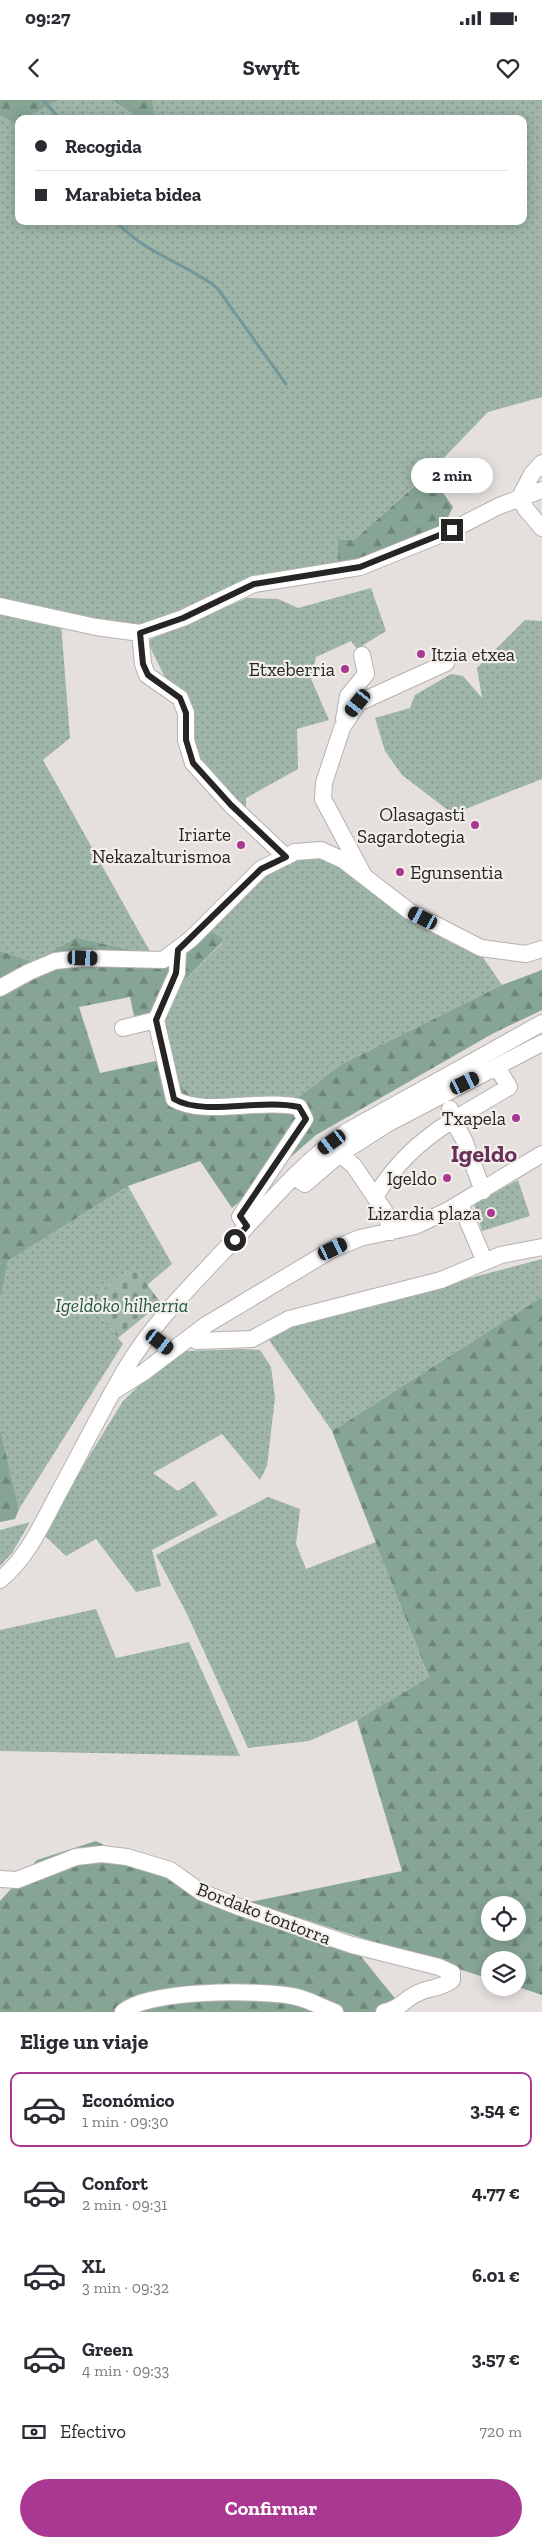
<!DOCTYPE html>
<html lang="es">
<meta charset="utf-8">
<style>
body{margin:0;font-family:"Zilla Slab",serif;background:#f7f7f7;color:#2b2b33;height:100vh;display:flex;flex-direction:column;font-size:19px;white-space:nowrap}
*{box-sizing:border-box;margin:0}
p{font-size:16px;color:#7c7c81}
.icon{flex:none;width:28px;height:28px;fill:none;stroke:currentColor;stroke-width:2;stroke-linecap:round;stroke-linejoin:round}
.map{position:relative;height:1912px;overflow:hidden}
.panel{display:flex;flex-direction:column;background:#fff;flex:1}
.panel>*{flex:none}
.top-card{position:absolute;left:15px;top:15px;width:512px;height:110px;border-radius:10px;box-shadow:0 2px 12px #0003;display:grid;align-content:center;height:110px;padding:0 20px;background:#fff}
.controls{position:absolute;left:481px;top:1796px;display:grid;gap:10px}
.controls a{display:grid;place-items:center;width:45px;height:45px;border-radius:50%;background:#fff;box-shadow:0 2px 12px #0003;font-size:25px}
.end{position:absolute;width:22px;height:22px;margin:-11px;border:6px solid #272524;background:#fff;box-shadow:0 0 0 2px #fff}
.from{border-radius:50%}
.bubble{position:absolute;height:35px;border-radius:18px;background:#fff;box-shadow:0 2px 12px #0003;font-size:16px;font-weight:700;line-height:35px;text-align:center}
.car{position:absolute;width:15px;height:30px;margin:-15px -8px;border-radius:6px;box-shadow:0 0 4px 1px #0007;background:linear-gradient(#222 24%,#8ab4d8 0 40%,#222 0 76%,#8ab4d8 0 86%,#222 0)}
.top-card b{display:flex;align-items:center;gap:18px;height:48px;font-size:19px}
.top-card b+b{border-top:1px solid #e1e1e2}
.top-card i{width:12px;height:12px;background:#2b2b33}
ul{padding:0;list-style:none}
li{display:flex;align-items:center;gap:15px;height:75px;margin:0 10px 8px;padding:0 10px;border:2px solid transparent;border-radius:10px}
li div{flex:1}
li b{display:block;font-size:19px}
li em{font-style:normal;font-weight:700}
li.selected{border-color:#aa3893}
li>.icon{width:45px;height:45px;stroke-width:1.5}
h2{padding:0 20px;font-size:22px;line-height:60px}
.pay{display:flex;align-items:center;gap:12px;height:55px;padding:0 20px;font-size:19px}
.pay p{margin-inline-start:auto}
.button{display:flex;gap:10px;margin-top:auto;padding:10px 20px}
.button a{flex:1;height:58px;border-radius:30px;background:#aa3893;color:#fff;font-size:20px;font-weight:700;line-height:58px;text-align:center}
.status{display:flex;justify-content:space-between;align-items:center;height:35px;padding:0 25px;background:#fff;direction:ltr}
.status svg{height:14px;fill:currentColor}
header{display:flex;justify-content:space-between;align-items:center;height:65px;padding:0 20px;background:#fff;font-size:22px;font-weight:700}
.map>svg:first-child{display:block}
.grass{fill:url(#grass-dots)}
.forest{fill:url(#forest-firs);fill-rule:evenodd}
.cemetery{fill:url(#cemetery-stones)}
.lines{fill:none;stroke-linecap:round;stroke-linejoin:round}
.stream{stroke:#72989c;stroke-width:3}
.minor-casing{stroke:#b5b1ae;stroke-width:18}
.minor{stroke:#fff;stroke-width:16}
.route{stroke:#272524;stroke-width:6}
.poi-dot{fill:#aa3893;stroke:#f2eeea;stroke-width:2}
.labels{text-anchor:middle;stroke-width:4.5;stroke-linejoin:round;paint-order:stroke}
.poi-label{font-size:19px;fill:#272524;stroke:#f2eeea;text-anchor:end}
.park-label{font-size:19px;font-style:italic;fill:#215940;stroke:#f2eeea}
.street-label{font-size:19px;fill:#272524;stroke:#f2eeea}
.district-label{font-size:24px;font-weight:bold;fill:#662e59;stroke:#f2eeea}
</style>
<div class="status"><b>09:27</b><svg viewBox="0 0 49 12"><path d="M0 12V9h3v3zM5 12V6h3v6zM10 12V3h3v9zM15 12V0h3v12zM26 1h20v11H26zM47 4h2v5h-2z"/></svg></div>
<header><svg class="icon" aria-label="back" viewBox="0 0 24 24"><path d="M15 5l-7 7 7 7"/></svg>Swyft<svg class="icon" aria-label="heart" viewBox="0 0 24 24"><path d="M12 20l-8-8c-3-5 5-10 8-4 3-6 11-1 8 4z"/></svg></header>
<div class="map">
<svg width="542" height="1912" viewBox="0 0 542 1912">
<defs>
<pattern id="grass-dots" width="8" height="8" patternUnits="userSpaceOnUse" patternTransform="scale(1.25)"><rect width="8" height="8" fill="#9eb5a8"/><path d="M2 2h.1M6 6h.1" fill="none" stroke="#819389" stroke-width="1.8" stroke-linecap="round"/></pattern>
<pattern id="forest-firs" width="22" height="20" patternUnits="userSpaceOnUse" patternTransform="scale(1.25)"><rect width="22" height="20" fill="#86a594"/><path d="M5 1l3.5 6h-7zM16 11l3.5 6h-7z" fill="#6e8679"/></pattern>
<pattern id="cemetery-stones" width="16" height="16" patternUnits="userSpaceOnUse" patternTransform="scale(1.25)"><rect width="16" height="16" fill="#9eb5a8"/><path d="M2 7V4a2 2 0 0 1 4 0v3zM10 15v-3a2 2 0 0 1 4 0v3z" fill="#819389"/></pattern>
</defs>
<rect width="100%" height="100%" fill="#e5e0dd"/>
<!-- grass -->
<path class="grass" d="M 60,0 L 112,0 L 140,19 L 23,19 Z
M 152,0 L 542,0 L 542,297 L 488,312 L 435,367 L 354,440 L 338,439 L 337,468 L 254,482 L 140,527 L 0,499 L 0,16 L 15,23 L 19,21 L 19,121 L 524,121 L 524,19 L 155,19 Z
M 371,488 L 386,531 L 357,549 L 351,541 L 316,557 L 311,579 L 329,620 L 297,629 L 298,669 L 246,698 L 246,714 L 200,666 L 169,585 L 147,541 L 247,498 L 278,499 L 298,508 Z
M 0,511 L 61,523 L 70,638 L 43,660 L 152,855 L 34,862 L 0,851 Z
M 525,520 L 542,521 L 542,679 L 453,714 L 402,675 L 385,651 L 375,618 L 410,608 L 415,595 L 451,574 L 463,576 L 482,598 L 477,568 Z
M 319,756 L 340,767 L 480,853 L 502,885 L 340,965 L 299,997 L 194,1002 L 160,960 L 152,914 L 224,841 L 209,829 L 264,773 L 296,758 Z
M 518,1080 L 530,1116 L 482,1131 L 474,1104 Z
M 128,1086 L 172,1164 L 147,1185 L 134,1167 L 87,1201 L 123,1244 L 19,1409 L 0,1329 L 0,1200 L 8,1161 Z
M 542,1159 L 542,1197 L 332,1331 L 267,1237 L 311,1220 Z
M 241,1249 L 260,1250 L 271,1267 L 275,1298 L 267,1366 L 260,1380 L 222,1334 L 153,1373 L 178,1391 L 194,1381 L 218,1415 L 152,1450 L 161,1486 L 136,1492 L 96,1439 L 66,1456 L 42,1433 L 123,1301 L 145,1280 L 186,1251 Z
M 268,1397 L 300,1409 L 296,1444 L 306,1469 L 376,1442 L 429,1579 L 357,1620 L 309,1641 L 248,1648 L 187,1514 L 156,1455 Z
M 30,1422 L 12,1453 L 0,1466 L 0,1430 Z
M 96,1509 L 116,1558 L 189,1542 L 240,1656 L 0,1651 L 0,1530 Z"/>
<!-- forest -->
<path class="forest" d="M 0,0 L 60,0 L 23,19 L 19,19 L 15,23 L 0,16 Z
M 112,0 L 152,0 L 155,19 L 140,19 Z
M 429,373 L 453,407 L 441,432 L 337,468 L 338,439 L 354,440 Z
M 209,829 L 224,840 L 152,914 L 134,916 L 130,897 L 79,907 L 100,973 L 160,960 L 195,1002 L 299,997 L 340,965 L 502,885 L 542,870 L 542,910 L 492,934 L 316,1035 L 232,1108 L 200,1061 L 128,1086 L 8,1161 L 0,1200 L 0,851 L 34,862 L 76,838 L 152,855 Z
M 542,1197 L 542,1895 L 518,1887 L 518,1860 L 490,1860 L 490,1879 L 250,1802 L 402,1771 L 357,1620 L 429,1578 L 332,1331 ZM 490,1805 L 518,1805 L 518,1832 L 490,1832 Z
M 0,1329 L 19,1409 L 15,1419 L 0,1422 Z
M 96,1741 L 199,1796 L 355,1849 L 406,1912 L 0,1912 L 0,1801 L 37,1760 Z"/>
<!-- cemetery -->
<path class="cemetery" d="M 134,1167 L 161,1203 L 118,1238 L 87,1201 Z"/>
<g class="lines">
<!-- stream -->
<path class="stream" d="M 43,0 L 60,19
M 116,121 C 143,153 186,163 217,188 L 286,284"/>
<!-- minor casing -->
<g class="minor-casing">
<path id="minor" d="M 542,363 L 532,374 L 520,397 L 525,408 L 542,428
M 0,506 L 96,527 L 140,533 L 183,518 L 254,484 L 360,467 L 452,430 L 499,406 L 542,390
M 140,533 L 143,564 L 147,575 L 180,598 L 186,613 L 186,640 L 193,663 L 231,705 L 286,757
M 344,619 L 348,596 L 366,574 L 362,555
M 363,774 L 323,699 L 324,683 L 342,628 L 358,603 L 446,563
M 178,850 L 177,873 L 156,920 L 174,999 C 205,1017 260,998 299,1007 L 305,1019 L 240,1117 L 247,1126
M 0,888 L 29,872 L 55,861 L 83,858 L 163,860 L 191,839 L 261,769 L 295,752 L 321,750 L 343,760 L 409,811 L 481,848 L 526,854 L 542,849
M 123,928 L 156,920
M 450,1009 L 453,1020 L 509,987 L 497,967
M 340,1054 L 354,1066 L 375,1097
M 294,1077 L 305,1084 L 340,1054 L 387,1024 L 542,943
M 460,1103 L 485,1162
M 391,1132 L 385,1112 L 375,1097 C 394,1065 422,1039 453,1020 L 464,1040 L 483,1091
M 191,1236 L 197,1241 L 252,1239 L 289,1219 L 441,1180 L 501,1155 L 542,1147
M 114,1291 L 144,1272 L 206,1225 L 333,1149 L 360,1138 L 415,1126 L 447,1111 L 542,1054
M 0,1480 C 27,1458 41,1426 57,1396 C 80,1354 101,1311 125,1270 C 153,1222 194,1183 232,1142 C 268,1104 302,1063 346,1032 L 542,923
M 0,1779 L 17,1780 L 76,1757 L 102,1754 L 127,1757 L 170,1770 L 201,1792 L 239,1807 L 352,1845 L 439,1867 L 452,1873 L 452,1880 C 441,1889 430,1887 418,1893 C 404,1899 402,1908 384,1912
M 123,1912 C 148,1889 258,1890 292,1896 C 306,1898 321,1907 335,1912"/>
</g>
<!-- minor -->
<use href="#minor" class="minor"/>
</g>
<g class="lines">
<!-- route -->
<path class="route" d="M 235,1140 L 247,1126 L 240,1116 L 306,1019 L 299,1007 C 260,998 205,1017 174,999 L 156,920 L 176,873 L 178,850 L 261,769 L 286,757 L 231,705 L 193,663 L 186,640 L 186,613 L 180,598 L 148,575 L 143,564 L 140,533 L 183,518 L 254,484 L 360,467 L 452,430"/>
</g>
<!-- markers -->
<g class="poi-dot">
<circle cx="421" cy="554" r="5"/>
<circle cx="345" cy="569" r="5"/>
<circle cx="475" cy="725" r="5"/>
<circle cx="241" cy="745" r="5"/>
<circle cx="400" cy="772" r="5"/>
<circle cx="516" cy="1018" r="5"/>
<circle cx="447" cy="1078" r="5"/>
<circle cx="491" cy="1113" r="5"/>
</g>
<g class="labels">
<!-- poi labels -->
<g class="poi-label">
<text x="431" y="561" text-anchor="start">Itzia etxea</text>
<text x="335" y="576">Etxeberria</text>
<text x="465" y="721">Olasagasti<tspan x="465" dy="22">Sagardotegia</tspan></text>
<text x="231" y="741">Iriarte<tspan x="231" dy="22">Nekazalturismoa</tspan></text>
<text x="410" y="779" text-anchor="start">Egunsentia</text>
<text x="506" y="1025">Txapela</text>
<text x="437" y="1085">Igeldo</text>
<text x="481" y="1120">Lizardia plaza</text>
</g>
<!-- park labels -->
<g class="park-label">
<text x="122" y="1212">Igeldoko hilherria</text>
</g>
<!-- street labels -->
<g class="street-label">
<text transform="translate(264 1813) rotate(21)" y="7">Bordako tontorra</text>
</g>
<!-- district labels -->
<g class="district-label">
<text x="484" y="1062">Igeldo</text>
</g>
</g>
</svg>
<div class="controls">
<a><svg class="icon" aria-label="locate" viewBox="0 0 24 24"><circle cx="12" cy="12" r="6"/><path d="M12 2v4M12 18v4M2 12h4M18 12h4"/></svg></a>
<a><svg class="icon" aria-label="layers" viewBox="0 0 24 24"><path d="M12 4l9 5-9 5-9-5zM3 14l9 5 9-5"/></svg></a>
</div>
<i class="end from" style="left:235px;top:1140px"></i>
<i class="end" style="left:452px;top:430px"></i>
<div class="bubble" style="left:411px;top:358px;width:82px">2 min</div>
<i class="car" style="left:358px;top:603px;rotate:219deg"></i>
<i class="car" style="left:423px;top:818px;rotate:297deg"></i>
<i class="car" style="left:83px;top:858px;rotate:92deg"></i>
<i class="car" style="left:465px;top:983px;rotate:64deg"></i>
<i class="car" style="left:332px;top:1042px;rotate:234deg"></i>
<i class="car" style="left:333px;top:1149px;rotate:64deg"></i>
<i class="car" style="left:160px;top:1242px;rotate:128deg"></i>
<div class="top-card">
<b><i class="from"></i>Recogida</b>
<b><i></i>Marabieta bidea</b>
</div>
</div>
<section class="panel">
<h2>Elige un viaje</h2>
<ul>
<li class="selected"><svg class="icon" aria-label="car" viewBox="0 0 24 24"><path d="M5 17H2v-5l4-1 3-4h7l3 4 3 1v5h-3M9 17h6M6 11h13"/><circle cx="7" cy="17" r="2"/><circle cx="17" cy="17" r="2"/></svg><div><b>Económico</b><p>1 min · 09:30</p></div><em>3.54 €</em></li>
<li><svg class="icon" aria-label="car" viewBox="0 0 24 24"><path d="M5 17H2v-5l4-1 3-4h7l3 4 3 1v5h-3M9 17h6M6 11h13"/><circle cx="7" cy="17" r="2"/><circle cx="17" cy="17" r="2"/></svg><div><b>Confort</b><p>2 min · 09:31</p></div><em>4.77 €</em></li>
<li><svg class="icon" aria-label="car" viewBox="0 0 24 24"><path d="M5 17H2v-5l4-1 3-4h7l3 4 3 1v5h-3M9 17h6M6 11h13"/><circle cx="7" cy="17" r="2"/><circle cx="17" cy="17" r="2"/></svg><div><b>XL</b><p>3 min · 09:32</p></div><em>6.01 €</em></li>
<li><svg class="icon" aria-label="car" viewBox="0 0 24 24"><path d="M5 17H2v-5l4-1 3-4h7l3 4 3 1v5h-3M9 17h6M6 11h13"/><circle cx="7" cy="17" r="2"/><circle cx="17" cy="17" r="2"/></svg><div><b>Green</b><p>4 min · 09:33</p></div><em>3.57 €</em></li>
</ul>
<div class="pay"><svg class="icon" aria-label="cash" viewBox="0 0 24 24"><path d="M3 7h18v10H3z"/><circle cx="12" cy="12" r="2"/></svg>Efectivo<p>720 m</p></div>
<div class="button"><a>Confirmar</a></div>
</section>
